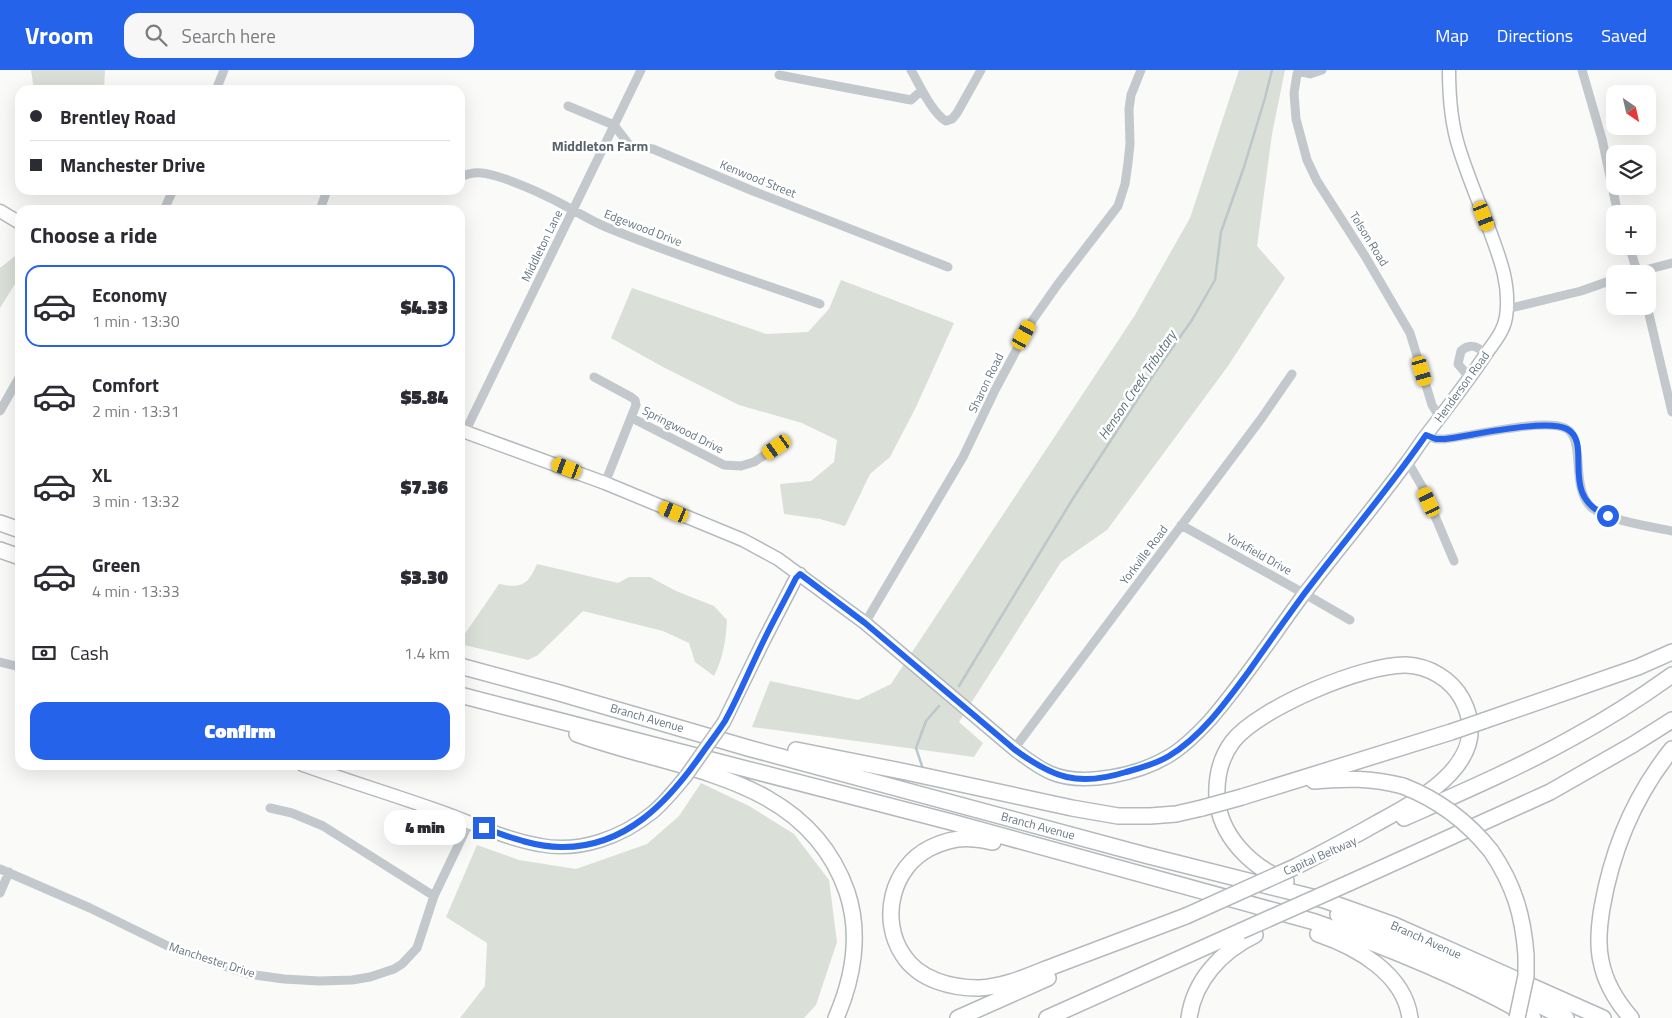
<!DOCTYPE html>
<meta charset="utf-8">
<style>
body{margin:0;font-family:"Titillium Web",sans-serif;background:#f7f7f7;color:#2b2b33;height:100vh;display:flex;flex-direction:column;font-size:19px;white-space:nowrap}
*{box-sizing:border-box;margin:0}
p{font-size:16px;color:#7c7c81}
.icon{flex:none;width:28px;height:28px;fill:none;stroke:currentColor;stroke-width:2;stroke-linecap:round;stroke-linejoin:round}
.map{position:relative;flex:1;overflow:hidden}
.side{position:absolute;left:15px;top:135px;width:450px;height:565px;display:flex;flex-direction:column;background:#fff;border-radius:15px;box-shadow:0 5px 20px #0002}
.side>*{flex:none}
.hud{position:absolute;left:15px;top:15px;width:450px;height:110px;border-radius:15px;box-shadow:0 5px 20px #0002;display:grid;align-content:center;height:110px;padding:0 15px;background:#fff}
.needle{width:32px;rotate:146deg}
.buttons{position:absolute;left:1606px;top:15px;display:grid;gap:10px}
.buttons a{display:grid;place-items:center;width:50px;height:50px;border-radius:10px;background:#fff;box-shadow:0 5px 20px #0002;font-size:25px}
.end{position:absolute;width:22px;height:22px;margin:-11px;border:6px solid #2563eb;background:#fff;box-shadow:0 0 0 2px #fff}
.from{border-radius:50%}
.bubble{position:absolute;height:35px;border-radius:15px;background:#fff;box-shadow:0 5px 20px #0002;font-size:16px;font-weight:800;line-height:35px;text-align:center}
.car{position:absolute;width:15px;height:30px;margin:-15px -8px;border-radius:6px;box-shadow:0 0 4px 1px #0007;background:linear-gradient(#f5c518 24%,#345 0 40%,#f5c518 0 76%,#345 0 86%,#f5c518 0)}
.hud b{display:flex;align-items:center;gap:18px;height:48px;font-size:19px}
.hud b+b{border-top:1px solid #e1e1e2}
.hud i{width:12px;height:12px;background:#2b2b33}
ul{padding:0;list-style:none}
li{display:flex;align-items:center;gap:15px;height:82px;margin:0 10px 8px;padding:0 5px;border:2px solid transparent;border-radius:15px}
li div{flex:1}
li b{display:block;font-size:19px}
li em{font-style:normal;font-weight:800}
li.selected{border-color:#2563eb}
li>.icon{width:45px;height:45px;stroke-width:1.5}
h2{padding:0 15px;font-size:22px;line-height:60px}
.pay{display:flex;align-items:center;gap:12px;height:55px;padding:0 15px;font-size:19px}
.pay p{margin-inline-start:auto}
.button{display:flex;gap:10px;margin-top:auto;padding:10px 15px}
.button a{flex:1;height:58px;border-radius:15px;background:#2563eb;color:#fff;font-size:20px;font-weight:800;line-height:58px;text-align:center}
header{display:flex;align-items:center;gap:30px;box-sizing:border-box;height:70px;padding:0 25px;background:#2563eb;color:#fff}
header strong{font-size:24px}
nav{display:flex;gap:28px;margin-inline-start:auto;font-size:18px}
.search{width:350px;height:45px;background:#f7f7f7;display:flex;align-items:center;gap:12px;box-sizing:border-box;padding:0 18px;border-radius:15px;color:#7c7c81;font-size:19px}
.map>svg:first-child{display:block}
.green{fill:#dadfd7}
.lines{fill:none;stroke-linecap:round;stroke-linejoin:round}
.stream{stroke:#bbc7cb;stroke-width:2.5}
.secondary-casing{stroke:#b3babf;stroke-width:15}
.highway-casing{stroke:#b4b9bd;stroke-width:18}
.street{stroke:#c3c8cc;stroke-width:9}
.secondary{stroke:#fff;stroke-width:12}
.highway{stroke:#fff;stroke-width:15}
.secondary-bridge-casing{stroke:#b3babf;stroke-width:15;stroke-linecap:butt}
.highway-bridge-casing{stroke:#b4b9bd;stroke-width:18;stroke-linecap:butt}
.secondary-bridge{stroke:#fff;stroke-width:12}
.highway-bridge{stroke:#fff;stroke-width:15}
.route{stroke:#2563eb;stroke-width:6}
.labels{text-anchor:middle;stroke-width:5;stroke-linejoin:round;paint-order:stroke}
.street-label{font-size:12px;fill:#657683;stroke:#fff}
.neighbourhood-label{font-size:14px;font-weight:bold;fill:#57646e;stroke:#fff}
.water-label{font-size:14px;font-style:italic;fill:#60757c;stroke:#fff}
</style>
<header>
<strong>Vroom</strong>
<div class="search"><svg class="icon" aria-label="search" viewBox="0 0 24 24"><circle cx="10" cy="10" r="6"/><path d="M15 15l6 6"/></svg>Search here</div>
<nav><a>Map</a><a>Directions</a><a>Saved</a></nav>
</header>
<div class="map">
<svg width="1672" height="948" viewBox="0 0 1672 948">
<rect width="100%" height="100%" fill="#fafaf8"/>
<!-- green -->
<path class="green" d="M 31,0 L 105,0 L 104,20 L 34,20 Z
M 1239,0 L 1285,0 L 1272,64 L 1257,176 L 1285,208 L 1228,296 L 1107,460 L 1061,492 L 959,652 L 983,673 L 974,687 L 752,657 L 770,611 L 858,630 L 891,614 L 1135,245 L 1190,148 Z
M 15,186 L 20,190 L 20,206 L 0,238 L 0,198 Z
M 841,210 L 954,253 L 916,337 L 890,387 L 870,404 L 845,456 L 820,449 L 784,444 L 780,414 L 811,411 L 834,392 L 837,370 L 802,353 L 739,335 L 663,297 L 611,268 L 632,218 L 766,264 L 808,262 L 829,239 Z
M 537,494 L 618,513 L 629,507 L 650,507 L 676,521 L 714,536 L 727,550 C 726,570 723,588 714,606 L 695,592 L 689,573 L 663,561 L 583,541 L 538,585 L 528,590 L 460,574 L 460,571 L 499,514 C 523,519 528,514 537,494 Z
M 701,713 L 749,736 L 794,764 L 829,810 L 837,872 L 816,935 L 804,948 L 460,948 L 485,916 L 487,873 L 446,847 L 477,775 L 519,790 L 576,799 L 647,774 L 679,746 Z"/>
<g class="lines">
<!-- stream -->
<path class="stream" d="M 959,616 L 1072,430 L 1154,304 L 1192,250 L 1215,210 L 1221,162 L 1244,97 L 1265,28 L 1272,0
M 923,699 L 916,678 L 926,651 L 939,636"/>
<!-- secondary casing -->
<g class="secondary-casing">
<path id="secondary" d="M 0,141 L 20,153
M 460,360 L 605,413 L 743,470 L 778,489 L 865,553 L 1014,679 C 1026,688 1037,697 1051,703 C 1084,717 1139,704 1169,686 C 1184,677 1198,663 1210,650 C 1244,611 1273,566 1304,524 C 1338,480 1374,437 1407,392 C 1414,383 1420,373 1427,364 C 1448,337 1469,310 1488,281 C 1496,270 1504,260 1506,247 C 1511,214 1499,186 1488,156 C 1478,130 1467,104 1459,78 C 1451,53 1449,26 1449,0
M 724,652 L 764,570 L 796,508 L 800,504
M 303,695 C 348,711 394,725 439,741 C 473,753 505,769 540,775 C 580,783 622,767 653,742 C 665,732 676,718 686,706"/>
</g>
<!-- highway casing -->
<g class="highway-casing">
<path id="highway" d="M 0,453 L 20,460
M 0,480 L 20,487
M 460,596 L 556,622 L 748,678 L 1145,785 L 1324,830 L 1394,855 L 1603,948
M 460,625 L 955,753 L 1315,852 C 1390,878 1464,908 1533,948
M 1483,651 L 1638,597 L 1672,582
M 577,664 C 677,701 806,704 847,822 C 861,864 853,909 836,948
M 796,680 L 906,702 L 1072,738 L 1118,746 L 1150,746 L 1176,744 L 1202,738
M 1314,711 C 1345,708 1372,708 1403,716
M 1242,727 L 1451,662
M 1404,748 C 1460,723 1518,698 1572,668 C 1607,649 1640,628 1672,605
M 993,772 C 987,771 981,769 974,769 C 960,767 944,771 930,778 C 892,797 879,849 903,885 C 919,910 951,918 979,918 C 1007,917 1034,903 1059,894 C 1101,878 1144,862 1186,846
M 1491,781 C 1514,815 1523,845 1526,885
M 1286,811 C 1251,797 1220,766 1217,728 C 1216,708 1220,688 1233,671 C 1259,638 1364,594 1406,595 C 1429,596 1451,609 1462,629 C 1495,691 1421,729 1377,753 C 1351,768 1324,782 1297,796
M 1349,813 L 1550,722 L 1634,674 L 1672,650
M 1338,845 L 1389,864 L 1566,948
M 1318,864 C 1356,877 1404,903 1410,948
M 958,948 L 1048,908
M 1047,948 L 1241,861
M 1189,948 C 1194,910 1222,881 1255,865
M 1631,948 C 1617,932 1605,912 1601,891 C 1597,874 1599,856 1602,838 C 1612,780 1635,725 1672,679"/>
</g>
<!-- street -->
<path class="street" d="M 911,0 C 919,14 932,43 946,51 L 952,49 L 957,43 L 981,0
M 1299,0 L 1297,4 L 1294,23 L 1296,49 L 1307,90 L 1317,111 L 1365,186 L 1410,263 L 1432,335 L 1440,348
M 1582,0 L 1602,69 L 1618,144
M 1298,1 L 1310,4 L 1322,0
M 779,5 L 911,30 L 922,20
M 216,20 L 224,0
M 568,36 L 614,55 L 630,76 L 653,79 L 753,121 L 948,197
M 460,107 C 474,101 482,102 496,106 C 520,113 552,128 573,140 C 584,146 594,152 606,157 C 676,186 749,209 820,234
M 164,140 L 173,120
M 320,140 L 327,120
M 1629,176 L 1638,204
M 1630,204 L 1672,193
M 1647,236 L 1672,342
M 1507,239 L 1581,221 L 1615,209
M 594,307 L 631,327 L 635,330 L 636,335 L 605,413
M 1470,308 L 1458,294 L 1461,281 C 1470,272 1478,277 1486,284
M 0,341 L 20,306
M 632,348 L 724,395 L 741,396 L 754,392 L 777,377
M 465,362 L 641,0
M 1426,365 L 1436,369 L 1445,369 C 1472,366 1543,348 1565,358 C 1587,368 1569,418 1592,438 C 1607,450 1652,457 1672,461
M 1408,392 L 1424,420 L 1454,491
M 1181,455 L 1305,524 L 1350,550
M 865,553 L 963,387 L 995,320 L 1032,251 L 1058,214 L 1118,136 L 1125,114 L 1128,93 L 1130,74 L 1129,39 L 1131,25 L 1141,0
M 0,592 L 20,597
M 1014,679 L 1261,349 L 1292,304
M 270,738 L 292,743 L 323,756 L 434,826
M 0,799 L 90,838 L 174,879 L 248,904 L 284,909 L 319,911 L 352,910 L 370,907 L 394,899 L 402,894 L 417,878 L 434,826 L 469,753
M 0,823 L 9,802"/>
<!-- secondary -->
<use href="#secondary" class="secondary"/>
<!-- highway -->
<use href="#highway" class="highway"/>
<!-- secondary-bridge casing -->
<g class="secondary-bridge-casing">
<path id="secondary-bridge" d="M 686,706 L 724,652"/>
</g>
<!-- highway-bridge casing -->
<g class="highway-bridge-casing">
<path id="highway-bridge" d="M 1451,662 L 1483,651
M 1403,716 C 1439,730 1467,751 1491,781
M 1202,738 L 1242,727
M 1186,846 L 1297,796
M 1241,861 L 1349,813
M 1517,948 L 1526,906 L 1526,885"/>
</g>
<!-- secondary-bridge -->
<use href="#secondary-bridge" class="secondary-bridge"/>
<!-- highway-bridge -->
<use href="#highway-bridge" class="highway-bridge"/>
</g>
<g class="lines">
<!-- route -->
<path class="route" d="M 484,758 C 509,767 535,777 561,777 C 626,778 669,731 703,682 C 710,672 718,662 725,651 C 739,626 750,598 763,572 C 773,551 785,530 796,508 L 800,504 L 865,553 L 1014,679 C 1053,708 1078,717 1126,702 C 1140,698 1156,694 1169,686 C 1202,666 1226,632 1249,601 C 1267,575 1285,550 1304,524 C 1344,471 1388,420 1426,365 L 1436,369 L 1445,369 C 1470,366 1547,348 1567,359 C 1594,374 1557,426 1608,446"/>
</g>
<g class="labels">
<!-- street labels -->
<g class="street-label">
<text transform="translate(758 109) rotate(22)" y="4">Kenwood Street</text>
<text transform="translate(643 158) rotate(21)" y="4">Edgewood Drive</text>
<text transform="translate(1369 169) rotate(58)" y="4">Tolson Road</text>
<text transform="translate(542 176) rotate(-64)" y="4">Middleton Lane</text>
<text transform="translate(986 313) rotate(-64)" y="4">Sharon Road</text>
<text transform="translate(1462 317) rotate(-54)" y="4">Henderson Road</text>
<text transform="translate(683 360) rotate(27)" y="4">Springwood Drive</text>
<text transform="translate(1259 484) rotate(29)" y="4">Yorkfield Drive</text>
<text transform="translate(1144 485) rotate(-53)" y="4">Yorkville Road</text>
<text transform="translate(647 648) rotate(16)" y="4">Branch Avenue</text>
<text transform="translate(1038 756) rotate(15)" y="4">Branch Avenue</text>
<text transform="translate(1320 786) rotate(-24)" y="4">Capital Beltway</text>
<text transform="translate(1426 870) rotate(24)" y="4">Branch Avenue</text>
<text transform="translate(212 890) rotate(18)" y="4">Manchester Drive</text>
</g>
<!-- neighbourhood labels -->
<g class="neighbourhood-label">
<text x="600" y="81">Middleton Farm</text>
</g>
<!-- water labels -->
<g class="water-label">
<text transform="translate(1137 315) rotate(-56)" y="5">Henson Creek Tributary</text>
</g>
</g>
</svg>
<div class="buttons">
<a><svg class="needle" viewBox="-14 -14 28 28"><path d="M0-13l5 13h-10z" fill="#e53935"/><path d="M0 13l5-13h-10z" fill="#7c7c81"/></svg></a>
<a><svg class="icon" aria-label="layers" viewBox="0 0 24 24"><path d="M12 4l9 5-9 5-9-5zM3 14l9 5 9-5"/></svg></a>
<a>+</a>
<a>−</a>
</div>
<i class="end from" style="left:1608px;top:446px"></i>
<i class="end" style="left:484px;top:758px"></i>
<div class="bubble" style="left:384px;top:740px;width:82px">4 min</div>
<i class="car" style="left:1484px;top:146px;rotate:159deg"></i>
<i class="car" style="left:1024px;top:265px;rotate:29deg"></i>
<i class="car" style="left:1422px;top:301px;rotate:164deg"></i>
<i class="car" style="left:777px;top:377px;rotate:235deg"></i>
<i class="car" style="left:567px;top:398px;rotate:291deg"></i>
<i class="car" style="left:1429px;top:432px;rotate:335deg"></i>
<i class="car" style="left:674px;top:442px;rotate:292deg"></i>
<div class="hud">
<b><i class="from"></i>Brentley Road</b>
<b><i></i>Manchester Drive</b>
</div>
<section class="side">
<h2>Choose a ride</h2>
<ul>
<li class="selected"><svg class="icon" aria-label="car" viewBox="0 0 24 24"><path d="M5 17H2v-5l4-1 3-4h7l3 4 3 1v5h-3M9 17h6M6 11h13"/><circle cx="7" cy="17" r="2"/><circle cx="17" cy="17" r="2"/></svg><div><b>Economy</b><p>1 min · 13:30</p></div><em>$4.33</em></li>
<li><svg class="icon" aria-label="car" viewBox="0 0 24 24"><path d="M5 17H2v-5l4-1 3-4h7l3 4 3 1v5h-3M9 17h6M6 11h13"/><circle cx="7" cy="17" r="2"/><circle cx="17" cy="17" r="2"/></svg><div><b>Comfort</b><p>2 min · 13:31</p></div><em>$5.84</em></li>
<li><svg class="icon" aria-label="car" viewBox="0 0 24 24"><path d="M5 17H2v-5l4-1 3-4h7l3 4 3 1v5h-3M9 17h6M6 11h13"/><circle cx="7" cy="17" r="2"/><circle cx="17" cy="17" r="2"/></svg><div><b>XL</b><p>3 min · 13:32</p></div><em>$7.36</em></li>
<li><svg class="icon" aria-label="car" viewBox="0 0 24 24"><path d="M5 17H2v-5l4-1 3-4h7l3 4 3 1v5h-3M9 17h6M6 11h13"/><circle cx="7" cy="17" r="2"/><circle cx="17" cy="17" r="2"/></svg><div><b>Green</b><p>4 min · 13:33</p></div><em>$3.30</em></li>
</ul>
<div class="pay"><svg class="icon" aria-label="cash" viewBox="0 0 24 24"><path d="M3 7h18v10H3z"/><circle cx="12" cy="12" r="2"/></svg>Cash<p>1.4 km</p></div>
<div class="button"><a>Confirm</a></div>
</section>
</div>
